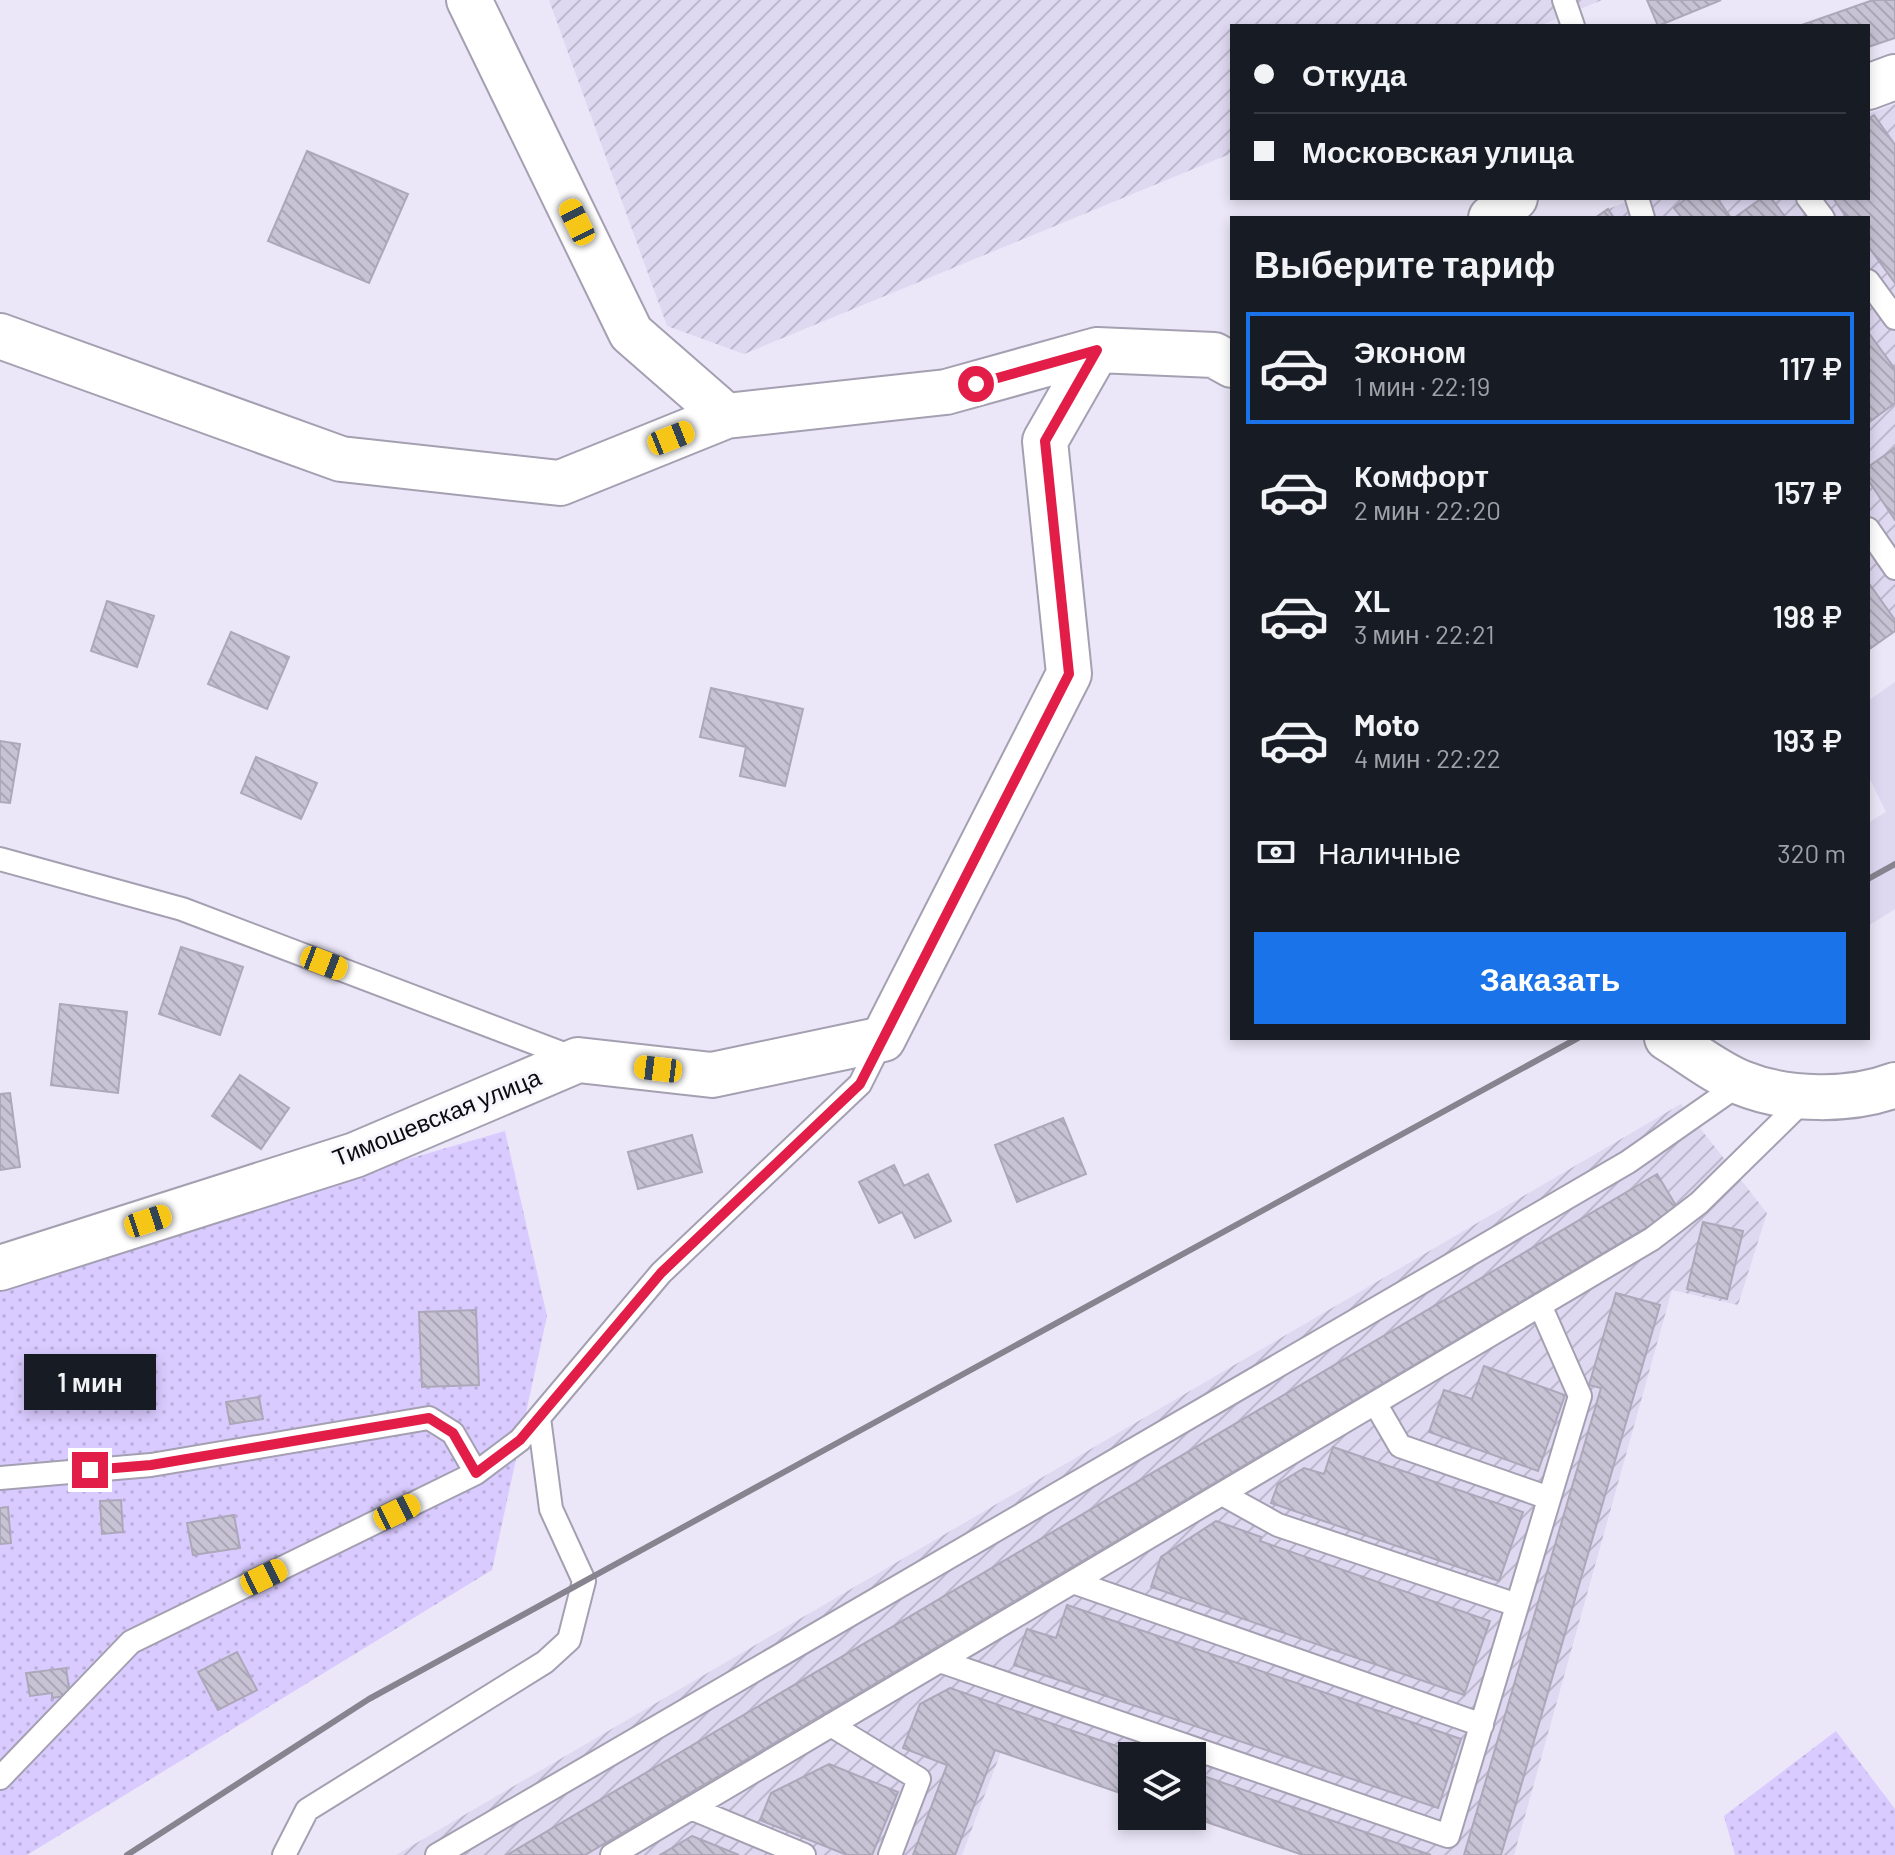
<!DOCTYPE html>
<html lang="ru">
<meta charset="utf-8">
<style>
body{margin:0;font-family:Barlow,sans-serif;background:#242831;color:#f1f3f6;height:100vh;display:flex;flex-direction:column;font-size:30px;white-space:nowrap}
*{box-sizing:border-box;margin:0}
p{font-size:26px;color:#9ea1a6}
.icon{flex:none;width:44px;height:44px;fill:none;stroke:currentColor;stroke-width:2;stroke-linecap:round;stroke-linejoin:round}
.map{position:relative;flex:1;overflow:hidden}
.panel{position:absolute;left:1230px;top:216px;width:640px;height:824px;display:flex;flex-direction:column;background:#171b24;border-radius:0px;box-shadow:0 4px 12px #0003}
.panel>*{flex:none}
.hud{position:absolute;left:1230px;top:24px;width:640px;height:176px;border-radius:0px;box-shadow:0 4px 12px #0003;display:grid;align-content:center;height:176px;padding:0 24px;background:#171b24}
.controls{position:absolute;left:1118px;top:1742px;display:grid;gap:16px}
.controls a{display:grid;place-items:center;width:88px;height:88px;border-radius:0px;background:#171b24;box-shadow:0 4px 12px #0003;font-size:40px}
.end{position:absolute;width:36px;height:36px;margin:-18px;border:10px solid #e11d48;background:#fff;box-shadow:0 0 0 4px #fff}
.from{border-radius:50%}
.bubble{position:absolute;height:56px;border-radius:0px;background:#171b24;box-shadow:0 4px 12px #0003;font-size:26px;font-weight:600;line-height:56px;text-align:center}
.car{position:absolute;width:24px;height:48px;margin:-24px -12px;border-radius:10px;box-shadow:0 0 6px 2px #0007;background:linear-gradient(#f5c518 24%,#345 0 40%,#f5c518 0 76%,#345 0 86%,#f5c518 0)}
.hud b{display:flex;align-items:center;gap:28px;height:76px;font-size:30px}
.hud b+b{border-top:2px solid #363941}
.hud i{width:20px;height:20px;background:#f1f3f6}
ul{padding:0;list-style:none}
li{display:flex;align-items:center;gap:24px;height:112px;margin:0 16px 12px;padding:0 8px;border:4px solid transparent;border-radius:0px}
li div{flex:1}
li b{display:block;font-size:30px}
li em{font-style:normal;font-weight:600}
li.current{border-color:#1a73e8}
li>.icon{width:72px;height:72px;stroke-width:1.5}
h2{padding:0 24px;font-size:36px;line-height:96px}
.pay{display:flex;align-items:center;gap:20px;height:88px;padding:0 24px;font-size:30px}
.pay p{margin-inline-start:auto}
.primary-button{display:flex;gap:16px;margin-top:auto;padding:16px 24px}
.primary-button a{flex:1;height:92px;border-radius:0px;background:#1a73e8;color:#fff;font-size:32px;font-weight:600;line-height:92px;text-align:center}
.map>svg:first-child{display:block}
.built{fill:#ded8f1}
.industrial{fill:url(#industrial-furrows)}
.garden{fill:url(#garden-dots)}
.building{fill:url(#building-back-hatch);stroke:#aca8b9;stroke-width:2}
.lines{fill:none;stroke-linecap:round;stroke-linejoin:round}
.lane-casing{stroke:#a4a0b1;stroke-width:26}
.street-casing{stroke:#a4a0b1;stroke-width:48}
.lane{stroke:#fff;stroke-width:22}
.street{stroke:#fff;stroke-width:44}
.rail{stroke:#87848f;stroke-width:6}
.route{stroke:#e11d48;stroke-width:10}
.labels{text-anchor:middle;stroke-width:6;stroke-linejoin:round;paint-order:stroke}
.street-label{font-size:24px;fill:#0c0b10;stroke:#f7f6fd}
</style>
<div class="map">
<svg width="1895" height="1855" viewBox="0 0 1895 1855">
<defs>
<pattern id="industrial-furrows" width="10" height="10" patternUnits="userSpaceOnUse" patternTransform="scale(2)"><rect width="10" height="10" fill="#ded8f1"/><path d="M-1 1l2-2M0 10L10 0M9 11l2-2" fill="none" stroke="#bdb8ce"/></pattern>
<pattern id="garden-dots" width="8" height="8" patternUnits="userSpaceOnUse" patternTransform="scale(2)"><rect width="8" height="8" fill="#d9cbff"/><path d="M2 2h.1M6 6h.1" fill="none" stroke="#b9adda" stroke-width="1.8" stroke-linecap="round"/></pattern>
<pattern id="building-back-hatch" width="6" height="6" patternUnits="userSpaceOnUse" patternTransform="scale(2)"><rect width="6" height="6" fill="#c7c3d5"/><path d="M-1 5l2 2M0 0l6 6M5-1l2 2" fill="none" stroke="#aaa6b6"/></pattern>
</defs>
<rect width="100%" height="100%" fill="#ebe7f8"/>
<!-- built -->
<path class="built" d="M 1895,682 L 1895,909 L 1868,926 L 1868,823 L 1886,812 L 1868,775 L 1868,701 Z"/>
<!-- industrial -->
<path class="industrial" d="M 549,0 L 1602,0 L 1539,26 L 1232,26 L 1232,153 L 744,354 L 667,326 Z
M 1895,104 L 1895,631 L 1868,650 L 1868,218 L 1593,218 L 1608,209 L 1638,198 L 1868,198 L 1868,114 Z
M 1681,1104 L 1767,1213 L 1738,1305 L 1672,1290 L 1514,1855 L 1300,1855 L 1186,1816 L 1192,1816 L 1192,1756 L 1132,1756 L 1132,1797 L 1001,1752 L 962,1855 L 396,1855 Z"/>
<!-- garden -->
<path class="garden" d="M 505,1131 L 547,1316 L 492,1570 L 27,1855 L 0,1855 L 0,1277 Z
M 1836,1731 L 1895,1809 L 1895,1855 L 1735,1855 L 1724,1816 Z"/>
<!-- building -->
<path class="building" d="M 1647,0 L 1721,0 L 1658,26 Z
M 1873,0 L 1895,0 L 1895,38 L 1868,47 L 1868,26 L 1799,26 Z
M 1874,115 L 1895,145 L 1895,283 L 1868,246 L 1868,218 L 1847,218 L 1833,198 L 1868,198 L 1868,119 Z
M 307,151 L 408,194 L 369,283 L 268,241 Z
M 1687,198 L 1717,198 L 1731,218 L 1682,218 L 1674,208 Z
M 1762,198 L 1771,198 L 1786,218 L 1734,218 Z
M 1608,209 L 1614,218 L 1595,218 Z
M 1868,332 L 1895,369 L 1895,403 L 1868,423 Z
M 1895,448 L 1895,520 L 1868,480 L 1868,467 Z
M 1868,582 L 1895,620 L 1895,631 L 1868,650 Z
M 107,601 L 154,616 L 137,667 L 91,651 Z
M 231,632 L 289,657 L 267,709 L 208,684 Z
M 711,688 L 803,709 L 785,786 L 740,776 L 746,747 L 700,737 Z
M 0,741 L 20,744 L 10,803 L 0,802 Z
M 256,757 L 317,783 L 301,819 L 241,793 Z
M 181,947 L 243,967 L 220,1035 L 159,1014 Z
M 60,1004 L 127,1012 L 118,1093 L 51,1085 Z
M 240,1075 L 289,1108 L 261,1149 L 212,1116 Z
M 10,1093 L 20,1167 L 0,1170 L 0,1094 Z
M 1063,1118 L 1086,1174 L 1017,1202 L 995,1145 Z
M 692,1135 L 702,1172 L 638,1189 L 628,1152 Z
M 894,1165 L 904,1186 L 928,1174 L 951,1221 L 915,1238 L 902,1212 L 879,1223 L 859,1182 Z
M 1657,1174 L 1678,1209 L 585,1855 L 507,1855 Z
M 1703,1222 L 1743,1231 L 1727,1299 L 1687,1289 Z
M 1616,1293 L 1660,1305 L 1501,1855 L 1464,1855 L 1601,1388 L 1589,1385 Z
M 476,1310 L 479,1385 L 422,1387 L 419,1312 Z
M 1484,1366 L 1565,1395 L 1538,1471 L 1429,1432 L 1444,1390 L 1472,1399 Z
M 259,1397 L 263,1419 L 230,1424 L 226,1402 Z
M 1333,1447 L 1523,1512 L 1499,1581 L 1271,1503 L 1278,1484 L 1304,1468 L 1324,1474 Z
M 121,1500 L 123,1532 L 102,1534 L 100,1501 Z
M 8,1507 L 11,1543 L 0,1544 L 0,1508 Z
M 234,1515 L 240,1548 L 193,1555 L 187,1523 Z
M 1216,1521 L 1261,1537 L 1260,1541 L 1490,1621 L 1464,1695 L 1151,1587 L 1161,1557 Z
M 1067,1605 L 1461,1739 L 1438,1808 L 1014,1665 L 1027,1629 L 1056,1638 Z
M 237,1652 L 257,1690 L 218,1710 L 198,1672 Z
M 66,1668 L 70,1695 L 52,1698 L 52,1693 L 30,1696 L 26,1673 Z
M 950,1688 L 1145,1756 L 1132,1756 L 1132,1797 L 995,1750 L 955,1855 L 913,1855 L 947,1765 L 903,1748 L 920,1704 Z
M 829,1764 L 898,1792 L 872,1855 L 847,1855 L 760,1820 L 771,1793 Z
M 1192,1772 L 1431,1855 L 1303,1855 L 1189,1816 L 1192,1816 Z
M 692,1836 L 739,1855 L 660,1855 Z"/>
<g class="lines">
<!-- lane casing -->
<g class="lane-casing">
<path id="lane" d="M 1564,0 L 1573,26
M 1637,198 L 1643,218
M 1808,198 L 1823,218
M 1868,281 L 1895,318
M 1868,529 L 1895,568
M 0,859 L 182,909 L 577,1059
M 1375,1403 L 1400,1446 L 1549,1498
M 0,1478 L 151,1465 L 429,1418 L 453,1433 L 476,1473
M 1222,1494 L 1278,1525 L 1517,1605
M 1073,1582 L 1482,1725
M 940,1661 L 1448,1836 L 1580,1396 L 1540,1305
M 831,1725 L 919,1779 L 890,1855
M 0,1778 L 131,1642 L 476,1473 L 520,1440 L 661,1273 L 860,1084 L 882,1040
M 691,1808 L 804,1855
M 284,1855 L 307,1810 L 545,1662 L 569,1640 L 584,1581 L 551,1509 L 539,1418
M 437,1855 L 1628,1162 L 1741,1083
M 612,1855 L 1652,1239 L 1699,1203 L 1806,1098"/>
</g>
<!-- street casing -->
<g class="street-casing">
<path id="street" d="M 469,0 L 631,333 L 726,416 L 946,392 L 1097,350 L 1214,355 L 1232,365
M 1868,87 L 1895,77
M 1491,218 L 1515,198
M 0,336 L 341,459 L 560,483 L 726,416
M 1667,1038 C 1690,1052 1718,1074 1742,1083 C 1786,1101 1851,1102 1895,1085
M 0,1268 L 355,1155 L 578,1060 L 712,1075 L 883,1039 L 1069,674 L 1045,441 L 1097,350"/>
</g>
<!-- lane -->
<use href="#lane" class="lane"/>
<!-- street -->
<use href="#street" class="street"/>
<!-- rail -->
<path class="rail" d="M 1868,879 L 1895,864
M 127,1855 L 369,1699 L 1578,1038"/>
</g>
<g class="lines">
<!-- route -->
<path class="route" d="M 90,1470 L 151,1465 L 429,1418 L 453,1433 L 476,1473 L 520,1440 L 661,1273 L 860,1084 L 1069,674 L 1045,441 L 1097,350 L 976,384"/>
</g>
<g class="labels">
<!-- street labels -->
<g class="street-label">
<text transform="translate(437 1118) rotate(-22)" y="8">Тимошевская улица</text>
</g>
</g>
</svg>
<div class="controls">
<a><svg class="icon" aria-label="layers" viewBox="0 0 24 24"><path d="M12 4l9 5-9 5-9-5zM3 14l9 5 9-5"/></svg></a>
</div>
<i class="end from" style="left:976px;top:384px"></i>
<i class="end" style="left:90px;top:1470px"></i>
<div class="bubble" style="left:24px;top:1354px;width:132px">1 мин</div>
<i class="car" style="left:577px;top:222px;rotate:334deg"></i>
<i class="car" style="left:671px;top:438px;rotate:68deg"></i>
<i class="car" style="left:324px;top:963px;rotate:111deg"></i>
<i class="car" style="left:658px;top:1069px;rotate:277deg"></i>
<i class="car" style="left:148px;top:1221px;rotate:72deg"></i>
<i class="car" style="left:397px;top:1512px;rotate:64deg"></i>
<i class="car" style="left:264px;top:1577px;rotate:64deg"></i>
<div class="hud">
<b><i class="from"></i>Откуда</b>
<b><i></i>Московская улица</b>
</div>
<section class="panel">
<h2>Выберите тариф</h2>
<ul>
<li class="current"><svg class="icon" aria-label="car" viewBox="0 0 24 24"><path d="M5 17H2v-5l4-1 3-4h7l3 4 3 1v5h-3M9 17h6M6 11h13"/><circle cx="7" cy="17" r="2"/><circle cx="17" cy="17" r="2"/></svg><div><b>Эконом</b><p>1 мин · 22:19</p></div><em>117 ₽</em></li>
<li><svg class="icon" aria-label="car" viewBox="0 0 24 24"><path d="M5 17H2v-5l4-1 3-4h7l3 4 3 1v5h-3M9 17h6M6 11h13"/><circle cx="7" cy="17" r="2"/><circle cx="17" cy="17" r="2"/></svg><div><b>Комфорт</b><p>2 мин · 22:20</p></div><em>157 ₽</em></li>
<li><svg class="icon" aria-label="car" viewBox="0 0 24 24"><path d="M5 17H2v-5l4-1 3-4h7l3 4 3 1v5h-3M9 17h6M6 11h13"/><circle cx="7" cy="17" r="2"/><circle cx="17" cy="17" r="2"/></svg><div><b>XL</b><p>3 мин · 22:21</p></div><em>198 ₽</em></li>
<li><svg class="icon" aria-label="car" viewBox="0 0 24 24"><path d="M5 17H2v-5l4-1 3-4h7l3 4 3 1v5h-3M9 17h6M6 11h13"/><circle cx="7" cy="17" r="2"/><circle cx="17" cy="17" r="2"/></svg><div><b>Moto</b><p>4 мин · 22:22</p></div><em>193 ₽</em></li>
</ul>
<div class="pay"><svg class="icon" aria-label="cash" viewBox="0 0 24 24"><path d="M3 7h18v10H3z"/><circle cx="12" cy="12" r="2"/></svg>Наличные<p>320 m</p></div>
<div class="primary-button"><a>Заказать</a></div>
</section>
</div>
